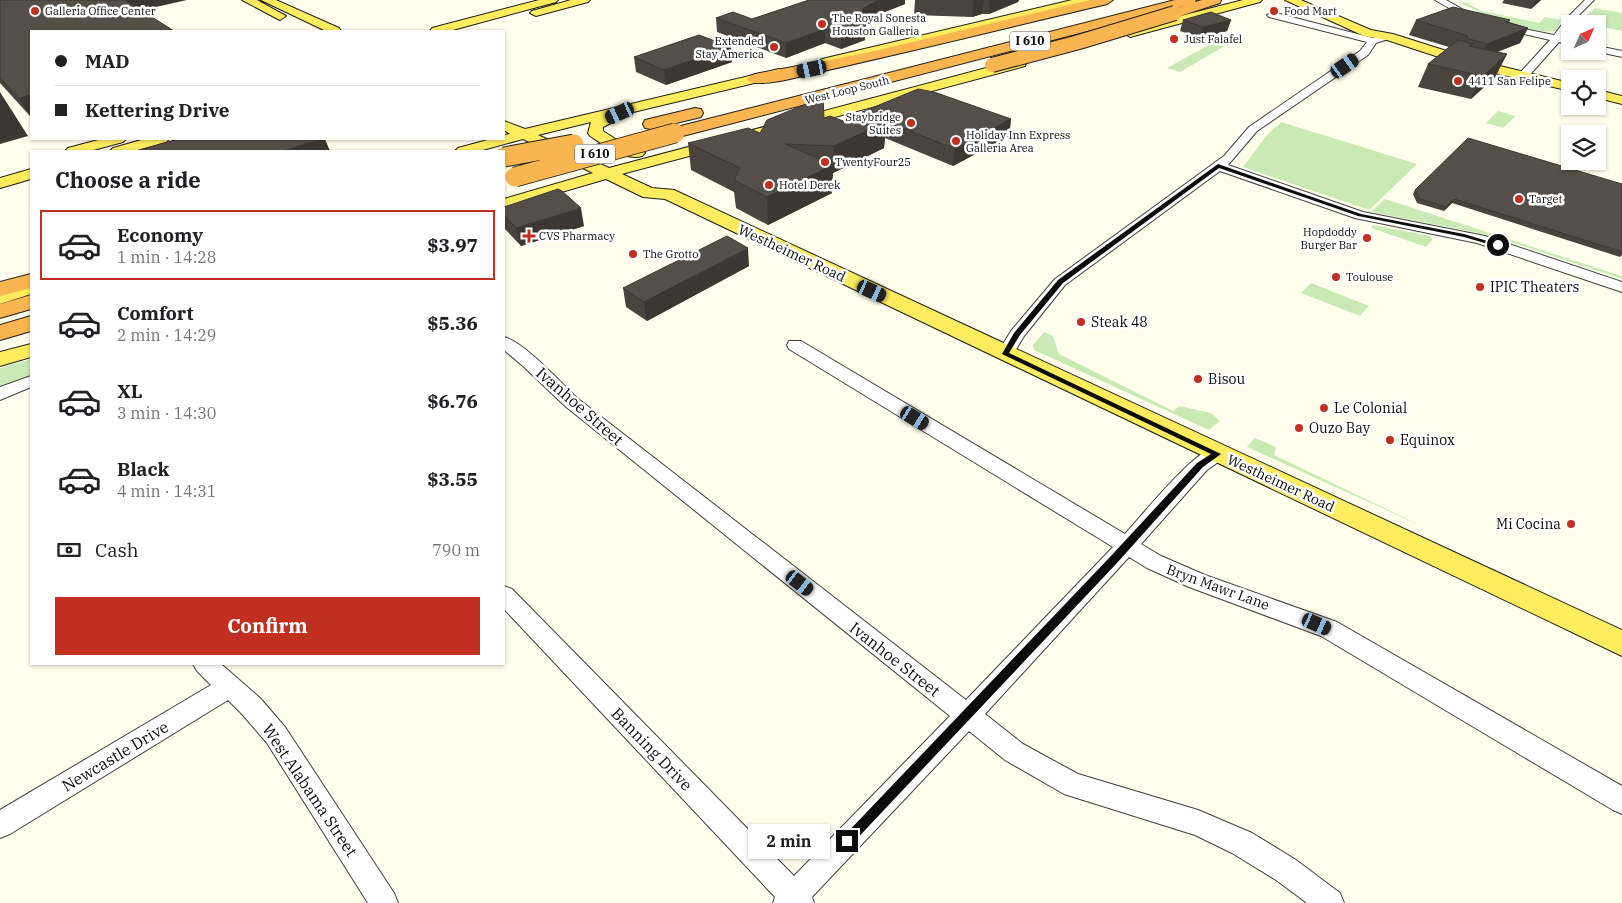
<!DOCTYPE html>
<meta charset="utf-8">
<style>
body{margin:0;font-family:"IBM Plex Serif",serif;background:#f2f2f2;color:#202124;height:100vh;display:flex;flex-direction:column;font-size:19px;white-space:nowrap}
*{box-sizing:border-box;margin:0}
p{font-size:16px;color:#757577}
.icon{flex:none;width:28px;height:28px;fill:none;stroke:currentColor;stroke-width:2;stroke-linecap:round;stroke-linejoin:round}
.map{position:relative;flex:1;overflow:hidden}
.details{position:absolute;left:30px;top:150px;width:475px;height:515px;display:flex;flex-direction:column;background:#fff;border-radius:0px;box-shadow:0 1px 4px #0004}
.details>*{flex:none}
.guide{position:absolute;left:30px;top:30px;width:475px;height:110px;border-radius:0px;box-shadow:0 1px 4px #0004;display:grid;align-content:center;height:110px;padding:0 25px;background:#fff}
.needle{width:32px;rotate:45deg}
.controls{position:absolute;left:1561px;top:15px;display:grid;gap:10px}
.controls a{display:grid;place-items:center;width:45px;height:45px;border-radius:0px;background:#fff;box-shadow:0 1px 4px #0004;font-size:25px}
.end{position:absolute;width:22px;height:22px;margin:-11px;border:6px solid #0c0c0c;background:#fff;box-shadow:0 0 0 2px #fff}
.from{border-radius:50%}
.bubble{position:absolute;height:35px;border-radius:0px;background:#fff;box-shadow:0 1px 4px #0004;font-size:16px;font-weight:800;line-height:35px;text-align:center}
.car{position:absolute;width:15px;height:30px;margin:-15px -8px;border-radius:6px;box-shadow:0 0 4px 1px #0007;background:linear-gradient(#222 24%,#8ab4d8 0 40%,#222 0 76%,#8ab4d8 0 86%,#222 0)}
.guide b{display:flex;align-items:center;gap:18px;height:48px;font-size:19px}
.guide b+b{border-top:1px solid #e0e0e0}
.guide i{width:12px;height:12px;background:#202124}
ul{padding:0;list-style:none}
li{display:flex;align-items:center;gap:15px;height:70px;margin:0 10px 8px;padding:0 15px;border:2px solid transparent;border-radius:0px}
li div{flex:1}
li b{display:block;font-size:19px}
li em{font-style:normal;font-weight:800}
li.current{border-color:#c02f20}
li>.icon{width:45px;height:45px;stroke-width:1.5}
h2{padding:0 25px;font-size:22px;line-height:60px}
.pay{display:flex;align-items:center;gap:12px;height:55px;padding:0 25px;font-size:19px}
.pay p{margin-inline-start:auto}
.primary-button{display:flex;gap:10px;margin-top:auto;padding:10px 25px}
.primary-button a{flex:1;height:58px;border-radius:0px;background:#c02f20;color:#fff;font-size:20px;font-weight:800;line-height:58px;text-align:center}
.map>svg:first-child{display:block}
.green{fill:#c9eab5}
.lines{fill:none;stroke-linecap:round;stroke-linejoin:round}
.minor-casing{stroke:#3f3f3f;stroke-width:2}
.major-casing{stroke:#1d1d1d;stroke-width:2}
.highway-casing{stroke:#1d1d1d;stroke-width:2}
.minor{fill:#fff;fill-rule:evenodd}
.major{fill:#fdec5e;fill-rule:evenodd}
.highway{fill:#f9b550;fill-rule:evenodd}
.highway-bridge-far1-casing{stroke:#1d1d1d;stroke-width:16;stroke-linecap:butt}
.highway-bridge-casing{stroke:#1d1d1d;stroke-width:21;stroke-linecap:butt}
.highway-bridge-far1{stroke:#f9b550;stroke-width:14}
.highway-bridge{stroke:#f9b550;stroke-width:19}
.wall{fill:#49443f}
.shaded-wall{fill:#3c3733}
.building{fill:#554f49;stroke:#3c3733}
.route{fill:#0c0c0c}
.poi-dot{fill:#c02f20;stroke:#fff;stroke-width:2}
.labels{text-anchor:middle;stroke-width:5;stroke-linejoin:round;paint-order:stroke}
.far-poi-label{font-size:11px;fill:#0c0c0c;stroke:#fff;text-anchor:start}
.far-street-label{font-size:11px;fill:#0c0c0c;stroke:#fff}
.shield{fill:#fff;stroke:#555;stroke-width:1}
.shield-label{font-size:12px;font-weight:bold;fill:#0c0c0c}
.street-label{font-size:14px;fill:#0c0c0c;stroke:#fff}
.poi-label{font-size:14px;fill:#0c0c0c;stroke:#fff;text-anchor:start}
.near-street-label{font-size:16px;fill:#0c0c0c;stroke:#fff}
</style>
<div class="map">
<svg width="1622" height="903" viewBox="0 0 1622 903">
<rect width="100%" height="100%" fill="#fffeec"/>
<!-- green -->
<path class="green" d="M 1459,2 L 1472,3 L 1468,4 L 1482,11 L 1539,23 L 1545,17 L 1561,20 L 1557,30 C 1539,38 1476,12 1459,2 Z
M 1595,8 L 1622,13 L 1622,31 L 1598,26 L 1598,24 L 1580,22 Z
M 1218,40 L 1230,43 L 1180,72 L 1167,68 Z
M 1498,111 L 1516,116 L 1503,128 L 1486,123 Z
M 1281,122 L 1417,164 L 1369,210 L 1243,167 L 1267,135 Z
M 1385,199 L 1622,276 L 1622,279 L 1489,235 L 1371,212 Z
M 1373,225 L 1431,236 L 1432,240 L 1426,247 L 1371,228 Z
M 1311,283 L 1369,306 L 1360,316 L 1301,293 Z
M 1044,332 L 1053,336 L 1059,354 L 1173,411 L 1179,406 L 1211,413 L 1220,421 L 1209,430 L 1034,350 L 1033,345 Z
M 31,359 L 31,376 L 0,388 L 0,368 Z
M 1255,438 L 1276,447 L 1274,455 L 1424,527 L 1247,447 Z"/>
<g class="lines">
<!-- minor casing -->
<g class="minor-casing">
<path id="minor" d="M 1435,0 L 1446,0 L 1478,18 L 1476,20 L 1470,20 Z
M 1585,0 L 1594,0 L 1570,24 L 1562,37 L 1570,39 L 1570,45 L 1559,42 L 1527,78 L 1519,78 L 1518,76 L 1519,74 L 1550,40 L 1499,28 L 1499,24 L 1554,35 L 1567,18 Z
M 1272,12 L 1373,38 L 1389,34 L 1394,37 L 1376,43 L 1368,55 L 1257,131 L 1228,165 L 1363,212 L 1485,236 L 1622,282 L 1622,292 L 1477,243 L 1355,218 L 1220,171 L 1065,285 L 1024,336 L 1011,358 L 999,358 L 997,354 L 1011,331 L 1055,279 L 1224,156 L 1249,127 L 1360,51 L 1367,42 L 1269,17 L 1267,15 Z
M 1598,46 L 1622,51 L 1622,57 L 1595,51 L 1598,51 Z
M 504,337 C 524,342 561,383 577,398 L 966,700 L 1113,547 L 789,349 L 787,345 L 789,341 L 801,341 L 1125,534 C 1143,514 1190,456 1212,448 C 1217,446 1219,447 1224,448 L 1226,453 L 1224,458 L 1207,470 L 1141,544 L 1161,556 L 1205,575 L 1337,622 L 1622,786 L 1622,814 L 1613,810 L 1321,636 L 1189,587 L 1147,568 L 1129,557 L 985,714 L 1023,744 L 1078,774 L 1198,810 L 1252,833 L 1296,860 L 1340,893 L 1344,903 L 1307,903 L 1276,880 L 1232,853 L 1195,835 L 1064,794 L 1005,760 L 969,731 L 812,897 L 814,903 L 773,903 L 775,897 L 504,609 L 504,586 L 512,589 L 794,876 L 950,716 L 565,406 L 523,366 L 504,350 Z
M 31,376 L 31,387 L 0,400 L 0,387 Z
M 193,664 L 221,664 L 260,698 L 285,727 L 394,893 L 398,903 L 368,903 L 267,743 L 242,714 L 228,700 L 10,834 L 0,838 L 0,810 L 211,685 L 197,671 Z"/>
</g>
<!-- major casing -->
<g class="major-casing">
<path id="major" d="M 242,0 L 257,0 L 286,16 L 280,20 L 276,18 Z
M 261,0 L 276,0 L 339,28 L 341,31 L 326,31 Z
M 539,0 L 558,0 L 556,2 L 449,31 L 430,31 L 432,28 Z
M 571,0 L 590,0 L 588,2 L 536,16 L 530,13 L 532,11 Z
M 1072,0 L 1092,0 L 1086,3 L 822,67 L 816,63 L 822,59 Z
M 1243,0 L 1262,0 L 1260,2 L 1130,37 L 1124,33 L 1126,30 Z
M 1285,0 L 1301,0 L 1371,30 L 1393,34 L 1475,60 L 1570,83 L 1570,91 L 1466,66 L 1387,40 L 1364,36 Z
M 1020,59 L 1025,60 L 1026,63 L 1025,66 L 622,174 L 652,188 L 674,190 L 1622,630 L 1622,656 L 665,199 L 643,197 L 606,179 L 504,209 L 504,199 L 593,173 L 523,139 L 479,151 L 455,151 L 458,148 L 491,139 L 504,139 L 504,135 L 510,134 L 504,130 L 504,121 L 525,129 L 779,69 L 786,73 L 784,76 L 625,114 L 623,117 L 603,127 L 603,131 L 620,142 L 642,150 L 645,153 L 642,156 C 625,161 604,145 590,136 L 588,133 L 591,122 L 538,135 L 609,168 Z
M 1598,90 L 1622,96 L 1622,104 L 1598,98 Z
M 102,139 L 126,139 L 123,142 L 90,151 L 65,151 L 68,148 Z
M 145,139 L 169,139 L 166,142 L 134,151 L 110,151 L 113,148 Z
M 31,169 L 31,179 L 0,188 L 0,178 Z
M 31,282 L 31,294 L 0,304 L 0,292 Z
M 31,344 L 31,357 L 0,366 L 0,352 Z"/>
</g>
<!-- highway casing -->
<g class="highway-casing">
<path id="highway" d="M 1090,0 L 1113,0 L 1107,4 C 1014,26 921,49 828,70 C 807,74 769,87 750,82 L 747,79 L 750,76 L 755,74 L 866,53 Z
M 1175,0 L 1196,0 L 1195,2 L 1202,0 L 1221,0 L 1220,3 L 1180,16 L 1175,17 L 1168,13 L 1170,10 L 1188,5 L 675,138 L 669,137 L 666,133 L 669,129 Z
M 695,108 L 701,109 L 703,113 L 701,117 L 651,129 L 645,128 L 643,124 L 645,120 Z
M 31,274 L 31,288 L 0,296 L 0,282 Z
M 31,295 L 31,309 L 0,318 L 0,304 Z
M 31,316 L 31,331 L 0,340 L 0,325 Z"/>
</g>
<!-- minor -->
<use href="#minor" class="minor"/>
<!-- major -->
<use href="#major" class="major"/>
<!-- highway -->
<use href="#highway" class="highway"/>
<!-- highway-bridge-far1 casing -->
<g class="highway-bridge-far1-casing">
<path id="highway-bridge-far1" d="M 992,65 L 1079,42 L 1175,13"/>
</g>
<!-- highway-bridge casing -->
<g class="highway-bridge-casing">
<path id="highway-bridge" d="M 504,157 L 574,144
M 515,177 L 675,133"/>
</g>
<!-- highway-bridge-far1 -->
<use href="#highway-bridge-far1" class="highway-bridge-far1"/>
<!-- highway-bridge -->
<use href="#highway-bridge" class="highway-bridge"/>
</g>
<!-- wall -->
<path class="wall" d="M 0,0 L 31,31 L 30,116 L 0,83 Z
M 809,0 L 905,0 L 905,4 L 872,17 L 865,22 L 865,40 L 841,49 L 825,43 L 786,58 L 717,32 L 716,18 L 752,19 Z
M 915,0 L 1019,0 L 1018,2 L 989,14 L 982,14 L 972,17 L 914,15 Z
M 1504,0 L 1541,0 L 1531,9 L 1502,3 Z
M 1183,20 L 1231,20 L 1227,31 L 1200,38 L 1180,31 Z
M 1416,20 L 1510,20 L 1509,22 L 1528,28 L 1520,43 L 1497,52 L 1507,54 L 1495,77 L 1471,99 L 1418,87 L 1428,64 L 1449,47 L 1409,35 Z
M 731,47 L 732,62 L 666,85 L 636,72 L 634,57 Z
M 862,112 L 1011,119 L 1009,136 L 953,166 L 885,138 L 884,148 L 833,173 L 832,193 L 768,225 L 736,208 L 734,192 L 691,170 L 688,143 L 760,133 L 824,118 L 846,122 L 861,122 Z
M 1622,184 L 1622,255 L 1620,257 L 1452,203 L 1444,211 L 1417,203 L 1413,194 L 1415,190 Z
M 504,207 L 584,226 L 521,246 L 504,228 Z
M 749,266 L 647,321 L 626,307 L 623,288 Z"/>
<!-- shaded-wall -->
<path class="shaded-wall" d="M 123,0 L 187,0 L 129,13 Z
M 880,0 L 905,0 L 905,4 L 872,17 L 861,24 L 862,9 L 873,3 Z
M 974,0 L 984,0 L 982,14 L 972,17 Z
M 990,0 L 1019,0 L 1018,2 L 989,14 Z
M 1536,0 L 1541,0 L 1531,9 Z
M 1231,20 L 1227,31 L 1200,38 L 1203,27 Z
M 866,25 L 865,40 L 841,49 L 841,34 Z
M 1528,28 L 1520,43 L 1479,59 L 1487,44 Z
M 825,29 L 825,43 L 786,58 L 786,43 Z
M 731,47 L 732,62 L 666,85 L 664,70 Z
M 1507,54 L 1495,77 L 1471,99 L 1483,76 Z
M 0,92 L 28,136 L 0,144 Z
M 31,95 L 31,116 L 30,116 L 19,98 Z
M 1011,119 L 1009,136 L 953,166 L 955,149 Z
M 886,122 L 884,148 L 833,173 L 834,146 Z
M 321,139 L 325,139 L 330,151 L 282,151 Z
M 833,165 L 832,193 L 768,225 L 767,197 Z
M 1454,199 L 1452,203 L 1444,211 L 1446,207 Z
M 581,208 L 584,226 L 521,246 L 516,228 Z
M 748,248 L 749,266 L 647,321 L 644,302 Z"/>
<!-- building -->
<path class="building" d="M 0,0 L 125,0 L 174,31 L 31,31 L 31,95 L 19,98 L 0,78 Z
M 809,0 L 880,0 L 873,3 L 862,9 L 866,25 L 841,34 L 825,29 L 786,43 L 716,18 L 733,12 L 752,19 Z
M 1453,7 L 1510,20 L 1506,22 L 1528,28 L 1487,44 L 1466,38 L 1468,36 L 1416,20 Z
M 1211,12 L 1231,20 L 1203,27 L 1183,20 Z
M 699,35 L 731,47 L 664,70 L 634,57 Z
M 1458,40 L 1473,44 L 1469,46 L 1507,54 L 1483,76 L 1428,64 Z
M 918,89 L 934,92 L 1011,119 L 955,149 L 862,112 Z
M 823,97 L 824,118 L 830,116 L 846,122 L 886,122 L 834,146 L 785,144 L 833,165 L 767,197 L 734,180 L 740,168 L 688,143 L 748,128 L 760,133 L 767,120 Z
M 1468,138 L 1622,184 L 1622,252 L 1454,199 L 1446,207 L 1420,199 L 1415,190 Z
M 178,139 L 321,139 L 282,151 L 136,151 Z
M 558,189 L 562,191 L 581,208 L 516,228 L 504,215 L 504,207 Z
M 727,236 L 748,248 L 644,302 L 623,288 Z"/>
<!-- route -->
<path class="route" d="M 1218,164 L 1361,214 L 1464,234 L 1501,245 L 1498,247 L 1464,237 L 1358,216 L 1219,168 L 1063,283 L 1020,335 L 1009,353 L 1221,454 L 1203,467 L 1117,563 L 851,845 L 847,847 L 843,845 L 841,841 L 843,837 L 1110,557 L 1197,463 L 1211,454 L 1002,354 L 1014,333 L 1058,280 Z"/>
<!-- markers -->
<g class="poi-dot">
<circle cx="35" cy="11" r="5"/>
<circle cx="1274" cy="11" r="5"/>
<circle cx="822" cy="24" r="5"/>
<circle cx="1174" cy="39" r="5"/>
<circle cx="774" cy="47" r="5"/>
<circle cx="1458" cy="81" r="5"/>
<circle cx="911" cy="123" r="5"/>
<circle cx="956" cy="141" r="5"/>
<circle cx="825" cy="162" r="5"/>
<circle cx="769" cy="185" r="5"/>
<circle cx="1519" cy="199" r="5"/>
<path d="M526.5 228.5h5v5h5v5h-5v5h-5v-5h-5v-5h5z"/>
<circle cx="1367" cy="238" r="5"/>
<circle cx="633" cy="254" r="5"/>
<circle cx="1336" cy="277" r="5"/>
<circle cx="1480" cy="287" r="5"/>
<circle cx="1081" cy="322" r="5"/>
<circle cx="1198" cy="379" r="5"/>
<circle cx="1324" cy="408" r="5"/>
<circle cx="1299" cy="428" r="5"/>
<circle cx="1390" cy="440" r="5"/>
<circle cx="1571" cy="524" r="5"/>
</g>
<g class="labels">
<!-- far-poi labels -->
<g class="far-poi-label">
<text x="45" y="15">Galleria Office Center</text>
<text x="1284" y="15">Food Mart</text>
<text x="832" y="22">The Royal Sonesta<tspan x="832" dy="13">Houston Galleria</tspan></text>
<text x="1184" y="43">Just Falafel</text>
<text x="764" y="45" text-anchor="end">Extended<tspan x="764" dy="13">Stay America</tspan></text>
<text x="1468" y="85">4411 San Felipe</text>
<text x="901" y="121" text-anchor="end">Staybridge<tspan x="901" dy="13">Suites</tspan></text>
<text x="966" y="139">Holiday Inn Express<tspan x="966" dy="13">Galleria Area</tspan></text>
<text x="835" y="166">TwentyFour25</text>
<text x="779" y="189">Hotel Derek</text>
<text x="1529" y="203">Target</text>
<text x="1357" y="236" text-anchor="end">Hopdoddy<tspan x="1357" dy="13">Burger Bar</tspan></text>
<text x="539" y="240">CVS Pharmacy</text>
<text x="643" y="258">The Grotto</text>
<text x="1346" y="281">Toulouse</text>
</g>
<!-- far-street labels -->
<g class="far-street-label">
<text transform="translate(847 90) rotate(-14)" y="4">West Loop South</text>
</g>
<!-- shield labels -->
<g class="shield">
<rect x="1010" y="31.5" width="40" height="19" rx="4"/>
<rect x="575" y="144.5" width="40" height="19" rx="4"/>
</g>
<g class="shield-label">
<text x="1030" y="45">I 610</text>
<text x="595" y="158">I 610</text>
</g>
<!-- street labels -->
<g class="street-label">
<text transform="translate(792 253) rotate(25)" y="5">Westheimer Road</text>
<text transform="translate(1281 483) rotate(25)" y="5">Westheimer Road</text>
<text transform="translate(1218 587) rotate(20)" y="5">Bryn Mawr Lane</text>
</g>
<!-- poi labels -->
<g class="poi-label">
<text x="1490" y="292">IPIC Theaters</text>
<text x="1091" y="327">Steak 48</text>
<text x="1208" y="384">Bisou</text>
<text x="1334" y="413">Le Colonial</text>
<text x="1309" y="433">Ouzo Bay</text>
<text x="1400" y="445">Equinox</text>
<text x="1561" y="529" text-anchor="end">Mi Cocina</text>
</g>
<!-- near-street labels -->
<g class="near-street-label">
<text transform="translate(580 406) rotate(41)" y="6">Ivanhoe Street</text>
<text transform="translate(895 659) rotate(38)" y="6">Ivanhoe Street</text>
<text transform="translate(652 749) rotate(46)" y="6">Banning Drive</text>
<text transform="translate(115 756) rotate(-31)" y="6">Newcastle Drive</text>
<text transform="translate(310 790) rotate(56)" y="6">West Alabama Street</text>
</g>
</g>
</svg>
<div class="controls">
<a><svg class="needle" viewBox="-14 -14 28 28"><path d="M0-13l5 13h-10z" fill="#e53935"/><path d="M0 13l5-13h-10z" fill="#757577"/></svg></a>
<a><svg class="icon" aria-label="locate" viewBox="0 0 24 24"><circle cx="12" cy="12" r="6"/><path d="M12 2v4M12 18v4M2 12h4M18 12h4"/></svg></a>
<a><svg class="icon" aria-label="layers" viewBox="0 0 24 24"><path d="M12 4l9 5-9 5-9-5zM3 14l9 5 9-5"/></svg></a>
</div>
<i class="end from" style="left:1498px;top:245px"></i>
<i class="end" style="left:847px;top:841px"></i>
<div class="bubble" style="left:748px;top:824px;width:82px">2 min</div>
<i class="car" style="left:1345px;top:66px;rotate:55deg"></i>
<i class="car" style="left:812px;top:69px;rotate:258deg"></i>
<i class="car" style="left:620px;top:113px;rotate:245deg"></i>
<i class="car" style="left:872px;top:291px;rotate:115deg"></i>
<i class="car" style="left:915px;top:418px;rotate:121deg"></i>
<i class="car" style="left:800px;top:583px;rotate:128deg"></i>
<i class="car" style="left:1317px;top:624px;rotate:114deg"></i>
<div class="guide">
<b><i class="from"></i>MAD</b>
<b><i></i>Kettering Drive</b>
</div>
<section class="details">
<h2>Choose a ride</h2>
<ul>
<li class="current"><svg class="icon" aria-label="car" viewBox="0 0 24 24"><path d="M5 17H2v-5l4-1 3-4h7l3 4 3 1v5h-3M9 17h6M6 11h13"/><circle cx="7" cy="17" r="2"/><circle cx="17" cy="17" r="2"/></svg><div><b>Economy</b><p>1 min · 14:28</p></div><em>$3.97</em></li>
<li><svg class="icon" aria-label="car" viewBox="0 0 24 24"><path d="M5 17H2v-5l4-1 3-4h7l3 4 3 1v5h-3M9 17h6M6 11h13"/><circle cx="7" cy="17" r="2"/><circle cx="17" cy="17" r="2"/></svg><div><b>Comfort</b><p>2 min · 14:29</p></div><em>$5.36</em></li>
<li><svg class="icon" aria-label="car" viewBox="0 0 24 24"><path d="M5 17H2v-5l4-1 3-4h7l3 4 3 1v5h-3M9 17h6M6 11h13"/><circle cx="7" cy="17" r="2"/><circle cx="17" cy="17" r="2"/></svg><div><b>XL</b><p>3 min · 14:30</p></div><em>$6.76</em></li>
<li><svg class="icon" aria-label="car" viewBox="0 0 24 24"><path d="M5 17H2v-5l4-1 3-4h7l3 4 3 1v5h-3M9 17h6M6 11h13"/><circle cx="7" cy="17" r="2"/><circle cx="17" cy="17" r="2"/></svg><div><b>Black</b><p>4 min · 14:31</p></div><em>$3.55</em></li>
</ul>
<div class="pay"><svg class="icon" aria-label="cash" viewBox="0 0 24 24"><path d="M3 7h18v10H3z"/><circle cx="12" cy="12" r="2"/></svg>Cash<p>790 m</p></div>
<div class="primary-button"><a>Confirm</a></div>
</section>
</div>
